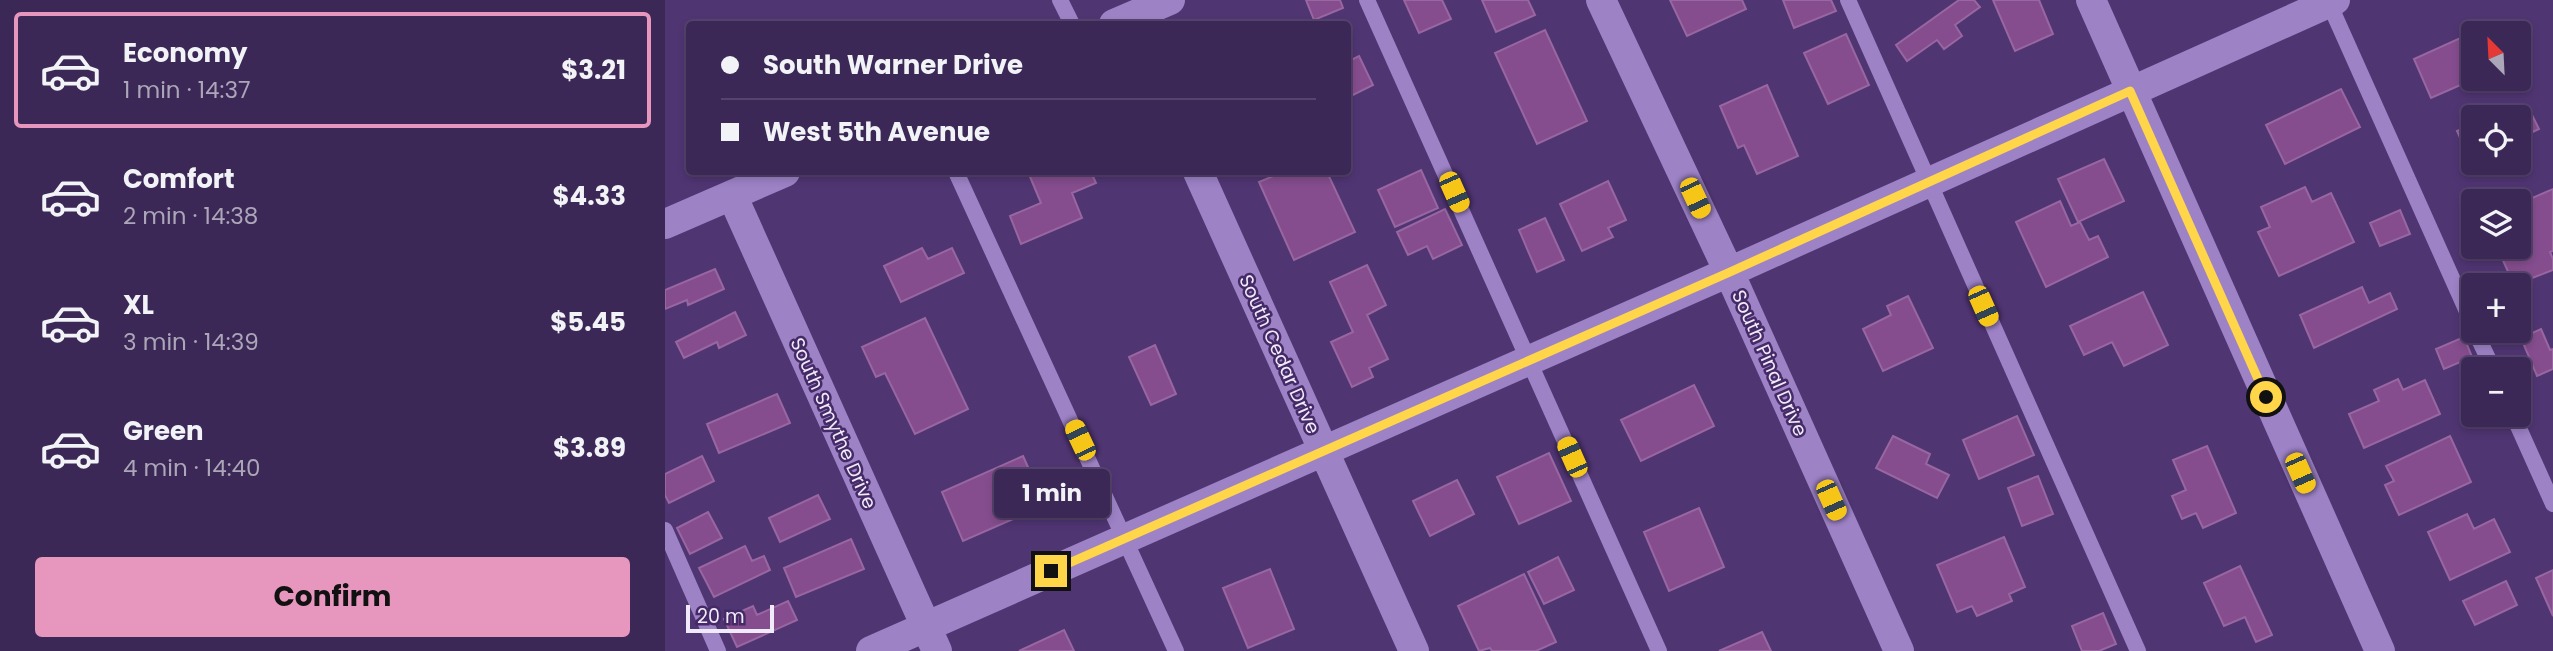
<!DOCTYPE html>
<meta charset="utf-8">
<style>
body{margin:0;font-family:Poppins,sans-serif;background:#473460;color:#f1f3f6;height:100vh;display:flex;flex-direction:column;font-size:26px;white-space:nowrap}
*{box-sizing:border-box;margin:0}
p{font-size:23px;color:#aca6b9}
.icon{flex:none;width:38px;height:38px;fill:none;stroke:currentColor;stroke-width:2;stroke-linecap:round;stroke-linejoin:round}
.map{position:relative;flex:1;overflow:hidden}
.details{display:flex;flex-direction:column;background:#3c2856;width:665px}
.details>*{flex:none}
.hud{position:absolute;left:21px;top:21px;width:665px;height:154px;border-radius:7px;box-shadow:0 4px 10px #0003,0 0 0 2px #55446c;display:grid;align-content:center;height:154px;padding:0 35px;background:#3c2856}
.needle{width:46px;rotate:336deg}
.controls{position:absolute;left:1796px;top:21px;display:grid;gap:14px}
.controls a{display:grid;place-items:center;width:70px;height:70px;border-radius:7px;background:#3c2856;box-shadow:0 4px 10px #0003,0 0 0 2px #55446c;font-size:35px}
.scale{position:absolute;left:21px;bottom:18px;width:88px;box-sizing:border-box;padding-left:7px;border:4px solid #f0ebfa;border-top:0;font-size:19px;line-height:24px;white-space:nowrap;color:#f0ebfa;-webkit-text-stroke:5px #452a67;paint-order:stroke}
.end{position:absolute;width:32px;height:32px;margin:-16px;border:9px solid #ffd54a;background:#111;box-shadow:0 0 0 4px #111}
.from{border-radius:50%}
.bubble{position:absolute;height:49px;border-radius:7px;background:#3c2856;box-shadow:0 4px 10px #0003,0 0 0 2px #55446c;font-size:23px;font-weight:700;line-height:49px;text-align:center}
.car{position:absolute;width:21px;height:42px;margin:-21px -10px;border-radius:9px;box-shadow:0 0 5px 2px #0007;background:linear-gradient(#f5c518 24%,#345 0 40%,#f5c518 0 76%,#345 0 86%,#f5c518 0)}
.hud b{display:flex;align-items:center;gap:24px;height:66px;font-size:26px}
.hud b+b{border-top:2px solid #55446c}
.hud i{width:18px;height:18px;background:#f1f3f6}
ul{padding:12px 0 0;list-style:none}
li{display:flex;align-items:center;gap:21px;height:116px;margin:0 14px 10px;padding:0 21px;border:4px solid transparent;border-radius:7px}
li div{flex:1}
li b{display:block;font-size:26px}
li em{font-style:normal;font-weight:700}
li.current{border-color:#e797bd}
li>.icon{width:63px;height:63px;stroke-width:1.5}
.primary-button{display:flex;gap:14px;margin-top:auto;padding:14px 35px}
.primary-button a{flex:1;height:80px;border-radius:7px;background:#e797bd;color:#111;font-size:28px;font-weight:700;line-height:80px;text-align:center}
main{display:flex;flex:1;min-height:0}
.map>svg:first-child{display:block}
.building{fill:#854d8e;stroke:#9866a0;stroke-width:2}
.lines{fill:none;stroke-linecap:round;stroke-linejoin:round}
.lane{stroke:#9d82c6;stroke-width:16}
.street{stroke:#9d82c6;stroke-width:30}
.route{stroke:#ffd54a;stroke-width:9}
.labels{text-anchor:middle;stroke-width:5;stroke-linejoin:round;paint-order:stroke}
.street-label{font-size:19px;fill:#f0ebfa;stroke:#452a67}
</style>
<main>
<section class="details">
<ul>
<li class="current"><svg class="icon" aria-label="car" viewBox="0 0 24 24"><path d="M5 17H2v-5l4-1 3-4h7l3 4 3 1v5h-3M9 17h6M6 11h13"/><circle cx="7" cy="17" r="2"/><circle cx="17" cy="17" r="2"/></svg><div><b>Economy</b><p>1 min · 14:37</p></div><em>$3.21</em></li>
<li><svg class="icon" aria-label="car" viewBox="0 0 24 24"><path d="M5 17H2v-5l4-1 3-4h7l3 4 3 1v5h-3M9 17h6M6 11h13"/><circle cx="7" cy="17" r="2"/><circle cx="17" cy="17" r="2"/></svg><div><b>Comfort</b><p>2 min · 14:38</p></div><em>$4.33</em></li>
<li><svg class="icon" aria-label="car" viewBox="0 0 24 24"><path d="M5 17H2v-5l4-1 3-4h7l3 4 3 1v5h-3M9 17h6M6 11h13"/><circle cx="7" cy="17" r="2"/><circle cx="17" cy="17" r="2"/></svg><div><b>XL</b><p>3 min · 14:39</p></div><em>$5.45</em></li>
<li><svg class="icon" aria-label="car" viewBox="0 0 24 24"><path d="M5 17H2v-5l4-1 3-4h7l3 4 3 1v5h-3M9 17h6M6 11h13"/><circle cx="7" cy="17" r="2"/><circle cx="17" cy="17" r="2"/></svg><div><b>Green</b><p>4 min · 14:40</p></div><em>$3.89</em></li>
</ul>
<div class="primary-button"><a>Confirm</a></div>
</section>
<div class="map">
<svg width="1888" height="651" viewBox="0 0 1888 651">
<rect width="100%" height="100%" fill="#503573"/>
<!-- building -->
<path class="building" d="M 641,0 L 675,0 L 678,8 L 649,20 Z
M 739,0 L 777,0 L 786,19 L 754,33 Z
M 817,0 L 863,0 L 870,15 L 831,32 Z
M 1005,0 L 1077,0 L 1081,9 L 1022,36 Z
M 1118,0 L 1166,0 L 1171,11 L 1129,28 Z
M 1294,0 L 1309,0 L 1315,7 L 1290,25 L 1297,36 L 1279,49 L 1272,40 L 1242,61 L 1231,45 Z
M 1328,0 L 1374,0 L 1388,34 L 1350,51 Z
M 880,30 L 922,121 L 872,144 L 830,53 Z
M 1813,30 L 1814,33 L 1808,33 L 1809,79 L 1766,98 L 1749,59 Z
M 1181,34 L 1204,85 L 1163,104 L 1139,53 Z
M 694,56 L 708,85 L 682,98 L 682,62 Z
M 1102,85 L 1133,156 L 1092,174 L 1079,145 L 1073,148 L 1055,106 Z
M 1676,89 L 1695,127 L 1620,164 L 1601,125 Z
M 1866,113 L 1874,129 L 1853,139 L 1853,118 Z
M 1808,124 L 1808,159 L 1805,160 L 1792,131 Z
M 1439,159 L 1459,201 L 1413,222 L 1393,179 Z
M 756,170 L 773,208 L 730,227 L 713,190 Z
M 363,172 L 426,172 L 431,183 L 407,193 L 417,218 L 356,244 L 345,216 L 376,203 Z
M 618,172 L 662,172 L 690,232 L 629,260 L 594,182 Z
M 943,181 L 961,220 L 943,228 L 948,237 L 917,251 L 895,204 Z
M 1640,187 L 1647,202 L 1666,193 L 1689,242 L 1614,276 L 1593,232 L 1605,227 L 1596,207 Z
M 1888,189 L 1888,251 L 1885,252 L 1888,259 L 1888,270 L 1849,285 L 1832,247 L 1853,247 L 1853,204 Z
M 1395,201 L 1406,226 L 1415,222 L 1424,240 L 1433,236 L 1443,257 L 1381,287 L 1351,222 Z
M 780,209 L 797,245 L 768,259 L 762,246 L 743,255 L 732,232 Z
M 1735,210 L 1745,234 L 1715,246 L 1705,223 Z
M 880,218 L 899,260 L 872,272 L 854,230 Z
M 257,248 L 263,259 L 287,248 L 299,273 L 236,302 L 219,266 Z
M 702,265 L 721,305 L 702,315 L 723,359 L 704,368 L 708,377 L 687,387 L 666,342 L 688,332 L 665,282 Z
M 50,269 L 59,289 L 23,305 L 22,300 L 0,309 L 0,290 Z
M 1697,287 L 1704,303 L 1725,293 L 1732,309 L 1649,348 L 1635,315 Z
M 1478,292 L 1503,345 L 1459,366 L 1447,342 L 1419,355 L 1405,326 Z
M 1243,296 L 1268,348 L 1218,371 L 1198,329 L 1226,315 L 1222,306 Z
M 70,312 L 81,335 L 54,348 L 52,342 L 19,358 L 11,342 Z
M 260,318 L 303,409 L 250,434 L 220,373 L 211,377 L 197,347 Z
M 1876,329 L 1885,350 L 1888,349 L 1888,369 L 1872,376 L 1856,338 Z
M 1799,337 L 1807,357 L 1779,369 L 1771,349 Z
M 490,345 L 511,394 L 486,405 L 464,357 Z
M 1733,379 L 1738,390 L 1760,380 L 1775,414 L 1699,448 L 1684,414 L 1714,401 L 1709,390 Z
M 1029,385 L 1049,426 L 976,461 L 956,420 Z
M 112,394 L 125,423 L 54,453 L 42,424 Z
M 1352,416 L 1369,455 L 1314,479 L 1298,440 Z
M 1228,436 L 1265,454 L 1261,464 L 1284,475 L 1272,498 L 1211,468 Z
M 1785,436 L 1806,482 L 1734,515 L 1720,485 L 1729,481 L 1721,466 Z
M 1542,446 L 1571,513 L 1538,528 L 1531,513 L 1517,519 L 1507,496 L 1521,490 L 1508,460 Z
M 884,453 L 906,501 L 854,524 L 832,477 Z
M 37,456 L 49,481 L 4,503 L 0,495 L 0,474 Z
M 358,456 L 380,505 L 298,541 L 277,492 Z
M 1373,476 L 1388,514 L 1357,526 L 1343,488 Z
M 792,480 L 809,514 L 765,536 L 748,501 Z
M 153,495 L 165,519 L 115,542 L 104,518 Z
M 1034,508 L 1059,567 L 1004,591 L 979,532 Z
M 43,512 L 57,538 L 25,554 L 12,528 Z
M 1802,514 L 1809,529 L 1829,519 L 1845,552 L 1785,580 L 1763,532 Z
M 1339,537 L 1360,587 L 1344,594 L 1347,601 L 1312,616 L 1307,606 L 1292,612 L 1272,565 Z
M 186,539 L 199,569 L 131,597 L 119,568 Z
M 80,546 L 87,561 L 99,556 L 105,570 L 49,597 L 34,568 Z
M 893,557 L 909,590 L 879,604 L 863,572 Z
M 1575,566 L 1607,635 L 1591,642 L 1580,617 L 1559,626 L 1539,583 Z
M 605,569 L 629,629 L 583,648 L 558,588 Z
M 1888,570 L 1888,616 L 1871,578 Z
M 859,574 L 891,642 L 871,651 L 827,651 L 825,648 L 814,651 L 793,606 Z
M 1841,581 L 1852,605 L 1810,625 L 1798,601 Z
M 123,601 L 132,620 L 72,647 L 59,619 L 88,606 L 92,615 Z
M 1438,613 L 1451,644 L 1434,651 L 1417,651 L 1407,626 Z
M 399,630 L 409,651 L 354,651 Z
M 1097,632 L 1106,651 L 1054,651 Z"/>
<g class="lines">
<!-- lane -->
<path class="lane" d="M 395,0 L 407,24
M 702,0 L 994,651
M 1183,0 L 1473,651
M 1664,3 L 1808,325
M 291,172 L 511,651
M 1810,331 L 1828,369
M 1848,415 L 1888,504
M 0,530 L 53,651"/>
<!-- street -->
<path class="street" d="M 936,0 L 1064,272 L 1234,651
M 1426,0 L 1715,651
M 449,24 L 505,0
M 533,172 L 749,651
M 67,195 L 272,651
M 0,224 L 120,172
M 206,651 L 1064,272 L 1670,0"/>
</g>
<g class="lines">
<!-- route -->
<path class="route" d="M 386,571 L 1065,272 L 1465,91 L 1601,397"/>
</g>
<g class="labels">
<!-- street labels -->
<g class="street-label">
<text transform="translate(615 354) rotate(66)" y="7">South Cedar Drive</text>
<text transform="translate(1105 363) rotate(66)" y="7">South Pinal Drive</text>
<text transform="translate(169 423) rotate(66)" y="7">South Smythe Drive</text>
</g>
</g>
</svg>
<div class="controls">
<a><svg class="needle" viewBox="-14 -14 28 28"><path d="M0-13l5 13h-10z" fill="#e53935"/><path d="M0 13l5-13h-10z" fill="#aca6b9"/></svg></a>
<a><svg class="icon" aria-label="locate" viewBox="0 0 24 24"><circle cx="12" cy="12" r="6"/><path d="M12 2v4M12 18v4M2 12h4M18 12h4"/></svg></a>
<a><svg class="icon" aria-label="layers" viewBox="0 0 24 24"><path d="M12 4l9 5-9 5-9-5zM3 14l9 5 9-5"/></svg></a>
<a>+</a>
<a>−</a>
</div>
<div class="scale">20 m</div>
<i class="end from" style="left:1601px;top:397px"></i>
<i class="end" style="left:386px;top:571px"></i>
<div class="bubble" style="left:329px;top:469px;width:116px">1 min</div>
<i class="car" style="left:789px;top:192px;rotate:156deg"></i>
<i class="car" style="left:1030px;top:198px;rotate:155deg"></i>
<i class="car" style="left:1318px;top:306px;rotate:156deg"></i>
<i class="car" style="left:415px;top:440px;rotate:335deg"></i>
<i class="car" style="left:907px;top:457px;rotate:336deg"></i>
<i class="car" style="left:1635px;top:473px;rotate:156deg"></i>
<i class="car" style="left:1166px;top:500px;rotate:156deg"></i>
<div class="hud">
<b><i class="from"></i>South Warner Drive</b>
<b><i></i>West 5th Avenue</b>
</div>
</div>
</main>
